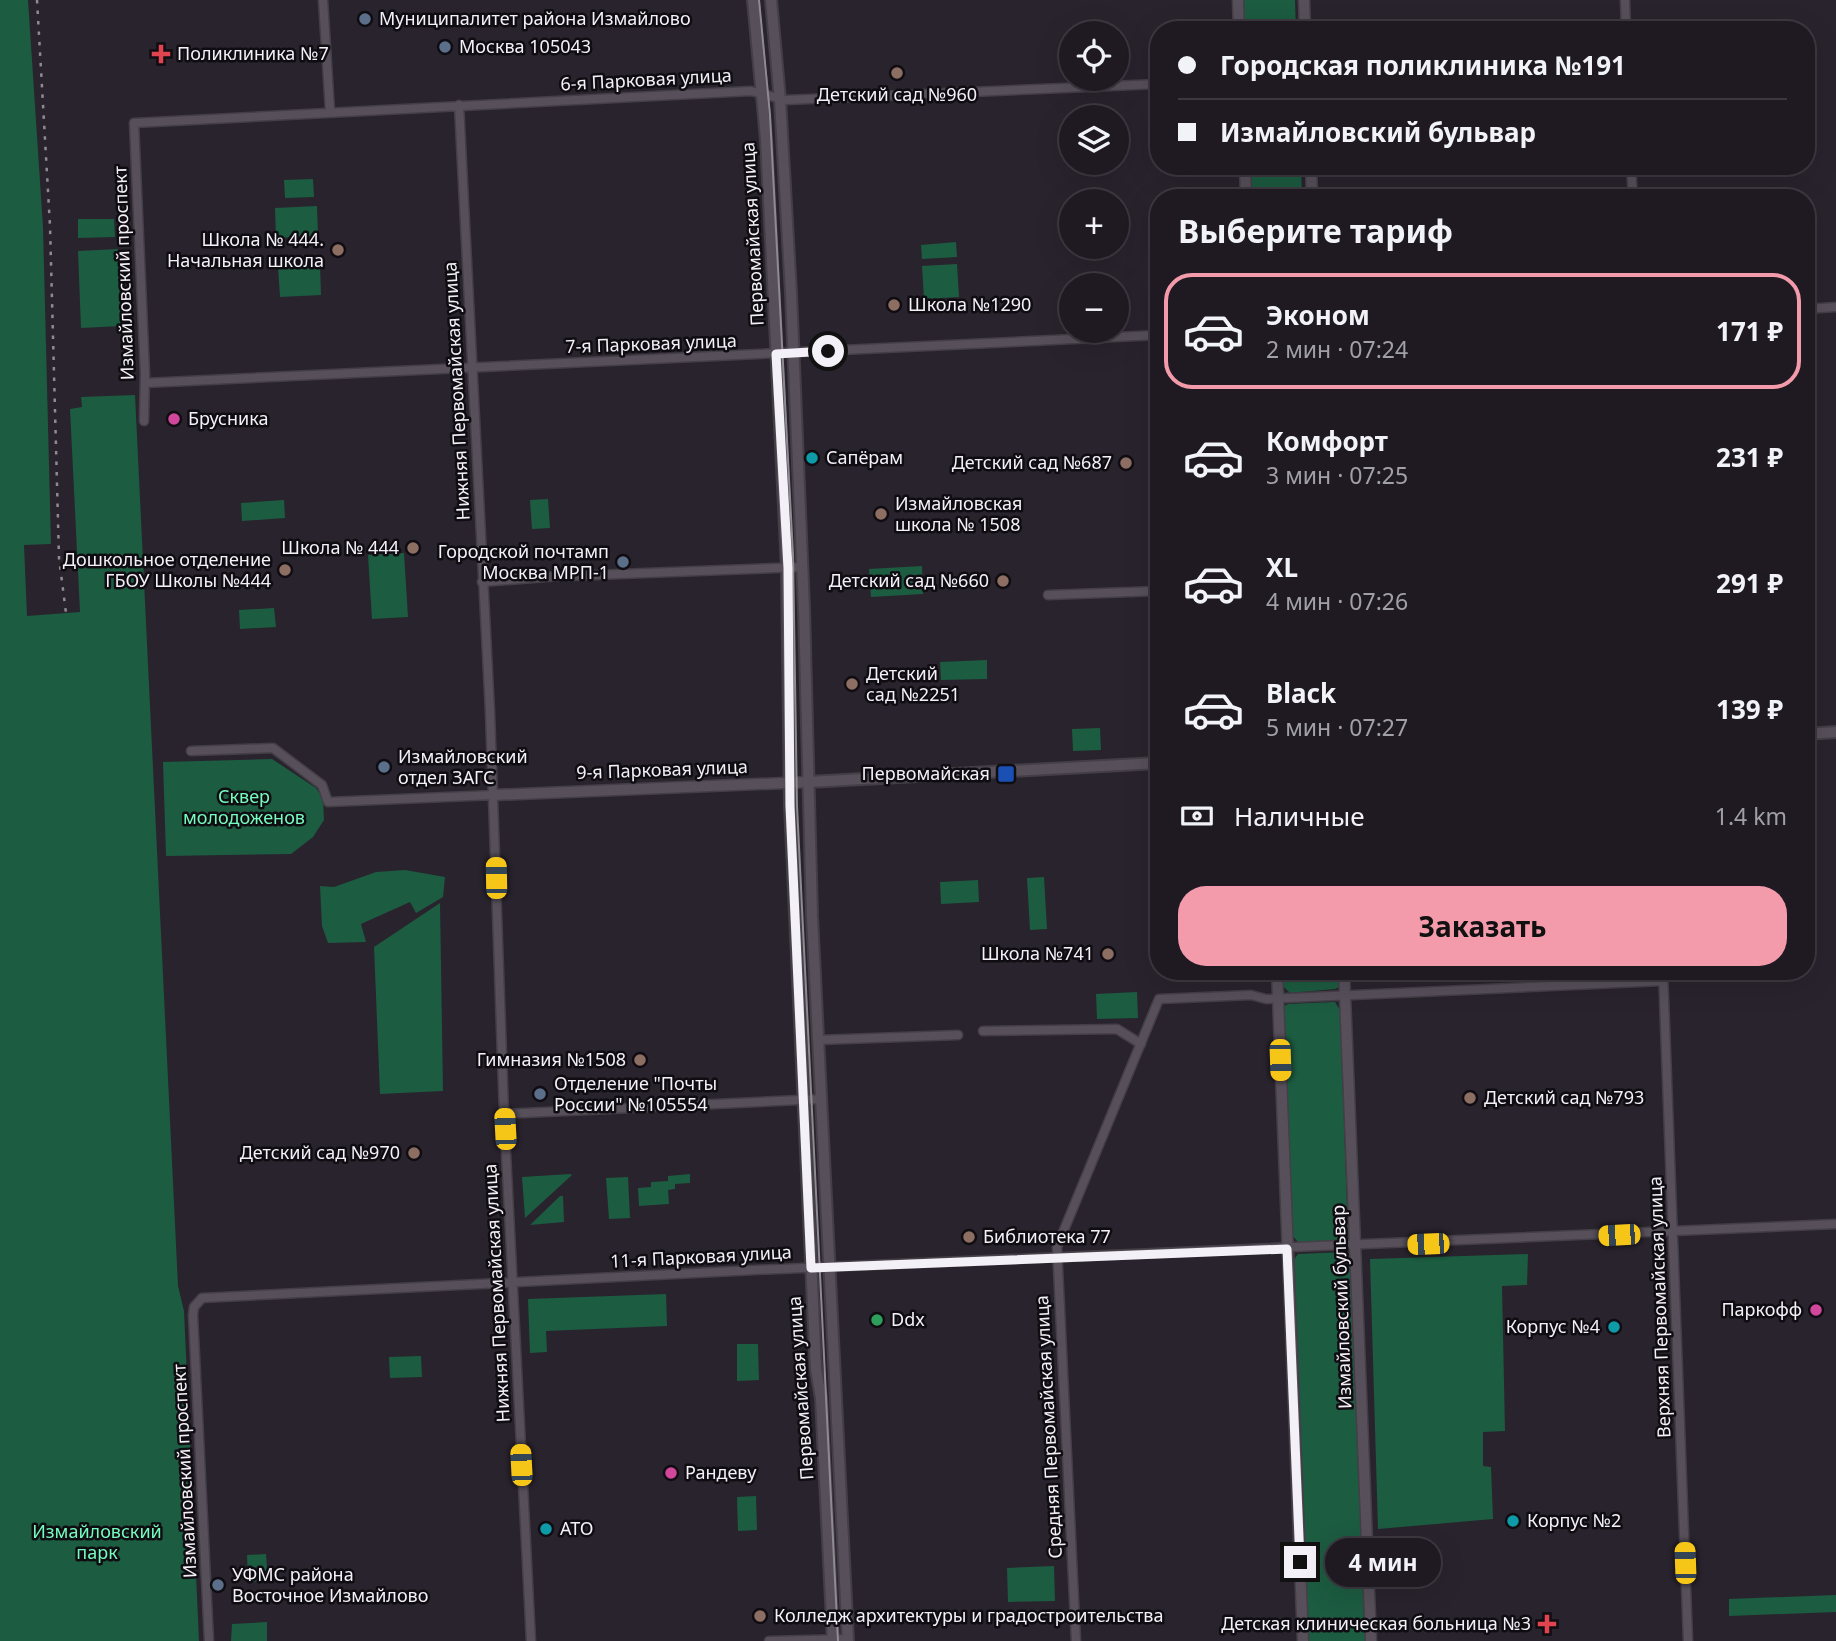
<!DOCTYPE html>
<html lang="ru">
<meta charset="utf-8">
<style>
body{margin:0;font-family:"Noto Sans",sans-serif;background:#2c272f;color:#f1f3f6;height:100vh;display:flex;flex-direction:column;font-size:26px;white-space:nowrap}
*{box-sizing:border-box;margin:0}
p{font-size:23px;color:#a1a1a5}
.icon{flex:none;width:38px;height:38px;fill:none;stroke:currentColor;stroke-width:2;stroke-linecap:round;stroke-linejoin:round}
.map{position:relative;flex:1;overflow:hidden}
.sheet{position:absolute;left:1150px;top:189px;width:665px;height:791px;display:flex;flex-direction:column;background:#1f1a22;border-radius:28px;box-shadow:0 7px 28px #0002,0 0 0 2px #3c3840}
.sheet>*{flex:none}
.banner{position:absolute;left:1150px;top:21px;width:665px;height:154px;border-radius:28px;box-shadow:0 7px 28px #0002,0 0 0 2px #3c3840;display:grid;align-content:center;height:154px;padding:0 28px;background:#1f1a22}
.tools{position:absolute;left:1059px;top:21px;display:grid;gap:14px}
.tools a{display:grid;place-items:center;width:70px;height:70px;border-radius:50%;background:#1f1a22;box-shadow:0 7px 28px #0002,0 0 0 2px #3c3840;font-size:35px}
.end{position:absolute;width:32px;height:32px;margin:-16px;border:9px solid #f4f0f7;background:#111;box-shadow:0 0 0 4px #111}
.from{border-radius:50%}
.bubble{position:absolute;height:49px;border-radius:24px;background:#1f1a22;box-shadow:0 7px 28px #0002,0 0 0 2px #3c3840;font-size:23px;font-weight:700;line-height:49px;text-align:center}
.car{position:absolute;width:21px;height:42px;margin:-21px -10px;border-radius:9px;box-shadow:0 0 5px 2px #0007;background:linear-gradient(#f5c518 24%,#345 0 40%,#f5c518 0 76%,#345 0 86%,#f5c518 0)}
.banner b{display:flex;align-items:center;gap:24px;height:66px;font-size:26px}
.banner b+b{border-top:2px solid #3c3840}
.banner i{width:18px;height:18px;background:#f1f3f6}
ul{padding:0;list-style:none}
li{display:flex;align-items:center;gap:21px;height:116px;margin:0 14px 10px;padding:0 14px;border:4px solid transparent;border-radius:28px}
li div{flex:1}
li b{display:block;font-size:26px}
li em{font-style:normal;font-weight:700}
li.selected{border-color:#f39aab}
li>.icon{width:63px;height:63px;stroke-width:1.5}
h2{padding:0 28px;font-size:32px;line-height:84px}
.pay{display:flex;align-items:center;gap:18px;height:77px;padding:0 28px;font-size:26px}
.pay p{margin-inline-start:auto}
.cta{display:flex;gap:14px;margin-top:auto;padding:14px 28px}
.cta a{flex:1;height:80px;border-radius:28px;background:#f39aab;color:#111;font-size:28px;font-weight:700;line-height:80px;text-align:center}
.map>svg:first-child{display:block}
.green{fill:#1c5c41}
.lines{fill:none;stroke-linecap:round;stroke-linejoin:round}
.minor-casing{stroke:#443e47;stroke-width:11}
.tertiary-casing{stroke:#443e47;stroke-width:13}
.secondary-casing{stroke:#443e47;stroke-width:14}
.minor{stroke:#57505b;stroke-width:8}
.tertiary{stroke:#57505b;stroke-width:10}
.secondary{stroke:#57505b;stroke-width:10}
.tram{stroke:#908b93;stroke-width:2}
.rail{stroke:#908b93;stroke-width:2.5;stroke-dasharray:3.5 7;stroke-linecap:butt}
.route{stroke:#f4f0f7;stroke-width:9}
.service-dot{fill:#5c6f8a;stroke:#100d12;stroke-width:2.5}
.health-dot{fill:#e0444e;stroke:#100d12;stroke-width:2.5}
.education-dot{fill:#8d6e63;stroke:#100d12;stroke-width:2.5}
.hotel-dot{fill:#d1479c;stroke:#100d12;stroke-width:2.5}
.culture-dot{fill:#0f9aa8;stroke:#100d12;stroke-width:2.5}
.transit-dot{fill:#1a4fb4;stroke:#100d12;stroke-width:2.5}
.leisure-dot{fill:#2e9e5b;stroke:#100d12;stroke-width:2.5}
.labels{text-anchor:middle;stroke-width:5;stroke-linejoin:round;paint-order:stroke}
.poi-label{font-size:18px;fill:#f4f0f7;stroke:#100d12;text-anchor:start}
.street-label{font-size:18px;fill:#f4f0f7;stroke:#100d12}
.park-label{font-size:18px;fill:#74fcbf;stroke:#100d12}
</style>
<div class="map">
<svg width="1836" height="1641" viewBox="0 0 1836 1641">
<rect width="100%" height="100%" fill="#29232d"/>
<!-- green -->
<path class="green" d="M 0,0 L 28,0 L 43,227 L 51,544 L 24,545 L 27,616 L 80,612 L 70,409 L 82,407 L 81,397 L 135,395 L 178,1286 L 184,1311 L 199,1641 L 0,1641 Z
M 1242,0 L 1295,0 L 1296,30 L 1243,30 Z
M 1249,166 L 1301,166 L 1302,198 L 1251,198 Z
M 313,179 L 314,197 L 285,198 L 284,180 Z
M 317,206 L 318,236 L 276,238 L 275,208 Z
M 78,219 L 114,219 L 115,237 L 78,238 Z
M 956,242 L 957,257 L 922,259 L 921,245 Z
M 118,249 L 121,326 L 81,328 L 78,251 Z
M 957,264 L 959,297 L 924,299 L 922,266 Z
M 320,265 L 321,295 L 280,297 L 278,267 Z
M 548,499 L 550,528 L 532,529 L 530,500 Z
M 284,500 L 285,518 L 242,521 L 241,503 Z
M 404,553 L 408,617 L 372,619 L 368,555 Z
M 922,566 L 923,594 L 871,597 L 869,569 Z
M 274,608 L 276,627 L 240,629 L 239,610 Z
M 987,660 L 987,679 L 941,680 L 940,662 Z
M 1100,728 L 1101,750 L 1073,751 L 1072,729 Z
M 272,759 L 316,788 L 323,799 L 324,820 L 313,837 L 291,854 L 166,856 L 163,762 Z
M 405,870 L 445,877 L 443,897 L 416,913 L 410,902 L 361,924 L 366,942 L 328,943 L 322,926 L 320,886 L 334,887 L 376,872 Z
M 1044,877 L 1047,929 L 1030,930 L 1027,878 Z
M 978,880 L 979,902 L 941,904 L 940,882 Z
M 440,903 L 443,1091 L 380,1094 L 374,947 Z
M 1282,971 L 1340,971 L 1339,987 L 1335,989 L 1290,993 L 1283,986 Z
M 1137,992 L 1138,1018 L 1097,1019 L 1096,994 Z
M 1335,1002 L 1340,1010 L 1348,1234 L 1342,1241 L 1298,1242 L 1292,1235 L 1283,1007 L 1288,1004 Z
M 570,1174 L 572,1175 L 525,1218 L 522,1177 Z
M 690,1174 L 690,1183 L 675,1184 L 675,1189 L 668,1190 L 669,1204 L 639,1206 L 638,1188 L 651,1187 L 651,1182 L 668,1181 L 668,1176 Z
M 628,1177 L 630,1218 L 609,1219 L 606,1178 Z
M 560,1196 L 563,1196 L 564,1222 L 530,1225 Z
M 1345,1252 L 1351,1258 L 1366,1641 L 1308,1641 L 1293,1261 L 1298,1254 Z
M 1528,1254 L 1527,1285 L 1502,1286 L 1505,1431 L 1483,1432 L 1483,1466 L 1491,1467 L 1493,1519 L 1378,1529 L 1370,1259 Z
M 666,1294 L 667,1326 L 546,1331 L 547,1352 L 530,1353 L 528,1299 Z
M 737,1344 L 758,1344 L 759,1380 L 737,1381 Z
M 421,1356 L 422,1377 L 390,1378 L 389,1357 Z
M 756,1496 L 757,1530 L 738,1531 L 737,1497 Z
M 266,1554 L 268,1581 L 248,1582 L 247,1555 Z
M 1054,1566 L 1055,1601 L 1008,1602 L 1007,1568 Z
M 1836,1595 L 1836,1612 L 1729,1616 L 1729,1599 Z
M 267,1622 L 267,1641 L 231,1641 L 232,1624 Z"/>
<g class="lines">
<!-- minor casing -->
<g class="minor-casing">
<path id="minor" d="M 323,0 L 330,111
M 1625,0 L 1626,30
M 459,105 L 490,712 L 504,1114 L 531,1641
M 1631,166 L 1633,198
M 1806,309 L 1836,307
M 145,383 L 1158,335
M 144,421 L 145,373 L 134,123 L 751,91 L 786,100 L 1158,84
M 568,576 L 803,567
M 482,582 L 559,576
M 1048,595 L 1158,591
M 191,751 L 273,748 L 322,785 L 328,802 L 494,795
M 1663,971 L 1688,1641
M 983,1031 L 1117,1029 L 1141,1044
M 818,1040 L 958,1035
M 504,1114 L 821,1099
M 209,1641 L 193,1315 L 194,1307 L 202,1298 L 755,1270 L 1836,1224
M 769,1641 L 848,1639
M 1076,1641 L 1057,1247 L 1159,999 L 1251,995 L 1266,999 L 1663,981"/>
</g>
<!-- tertiary casing -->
<g class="tertiary-casing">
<path id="tertiary" d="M 1238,0 L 1239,30
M 1304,0 L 1305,30
M 1245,166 L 1246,198
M 1311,166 L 1312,198
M 494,795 L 808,782
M 1277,971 L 1303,1641
M 1344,971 L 1371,1641"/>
</g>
<!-- secondary casing -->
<g class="secondary-casing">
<path id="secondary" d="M 753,0 L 766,139 L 787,568 L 790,806 L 816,1369 L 821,1398 L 833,1641
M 771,0 L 780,100 L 791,293 L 804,609 L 812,916 L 848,1641
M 1806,734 L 1836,732
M 808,782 L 1158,763"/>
</g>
<!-- minor -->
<use href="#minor" class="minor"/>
<!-- tertiary -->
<use href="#tertiary" class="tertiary"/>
<!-- secondary -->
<use href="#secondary" class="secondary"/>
<!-- tram -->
<path class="tram" d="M 759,0 L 770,115 L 793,555 L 797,806 L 838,1641"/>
<!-- rail -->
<path class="rail" d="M 37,0 L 50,226 L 59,558 L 66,613"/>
</g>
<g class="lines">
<!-- route -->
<path class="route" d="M 828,351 L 776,354 L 788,568 L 790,806 L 811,1268 L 1287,1249 L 1300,1562"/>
</g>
<!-- markers -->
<g class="service-dot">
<circle cx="365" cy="19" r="7"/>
<circle cx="445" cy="47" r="7"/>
<circle cx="623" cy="562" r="7"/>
<circle cx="384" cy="767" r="7"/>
<circle cx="540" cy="1094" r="7"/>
<circle cx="218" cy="1585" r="7"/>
</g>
<g class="health-dot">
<path d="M157.5 43.5h7v7h7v7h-7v7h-7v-7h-7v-7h7z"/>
<path d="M1543.5 1613.5h7v7h7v7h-7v7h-7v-7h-7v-7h7z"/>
</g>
<g class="education-dot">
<circle cx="897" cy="73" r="7"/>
<circle cx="338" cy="250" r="7"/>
<circle cx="894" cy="305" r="7"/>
<circle cx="1126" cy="463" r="7"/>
<circle cx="881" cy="514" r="7"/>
<circle cx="413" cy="548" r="7"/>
<circle cx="285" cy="570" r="7"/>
<circle cx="1003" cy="581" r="7"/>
<circle cx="852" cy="684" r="7"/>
<circle cx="1108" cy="954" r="7"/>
<circle cx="640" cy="1060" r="7"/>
<circle cx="1470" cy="1098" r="7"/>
<circle cx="414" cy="1153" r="7"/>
<circle cx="969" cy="1237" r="7"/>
<circle cx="760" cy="1616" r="7"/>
</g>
<g class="hotel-dot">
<circle cx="174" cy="419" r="7"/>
<circle cx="1816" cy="1310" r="7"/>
<circle cx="671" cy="1473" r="7"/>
</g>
<g class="culture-dot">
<circle cx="812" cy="458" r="7"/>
<circle cx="1614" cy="1327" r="7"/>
<circle cx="1513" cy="1521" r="7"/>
<circle cx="546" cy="1529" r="7"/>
</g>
<rect class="transit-dot" x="997" y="765" width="18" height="18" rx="3.5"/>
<circle class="leisure-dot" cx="877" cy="1320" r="7"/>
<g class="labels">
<!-- poi labels -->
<g class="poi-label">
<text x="379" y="25">Муниципалитет района Измайлово</text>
<text x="459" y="53">Москва 105043</text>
<text x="177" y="60">Поликлиника №7</text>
<text x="897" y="101" text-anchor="middle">Детский сад №960</text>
<text x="324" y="246" text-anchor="end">Школа № 444.<tspan x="324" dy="21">Начальная школа</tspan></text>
<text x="908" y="311">Школа №1290</text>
<text x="188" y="425">Брусника</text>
<text x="826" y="464">Сапёрам</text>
<text x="1112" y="469" text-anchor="end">Детский сад №687</text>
<text x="895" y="510">Измайловская<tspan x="895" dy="21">школа № 1508</tspan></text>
<text x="399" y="554" text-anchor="end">Школа № 444</text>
<text x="609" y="558" text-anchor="end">Городской почтамп<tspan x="609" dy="21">Москва МРП-1</tspan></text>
<text x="271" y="566" text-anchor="end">Дошкольное отделение<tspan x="271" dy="21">ГБОУ Школы №444</tspan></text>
<text x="989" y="587" text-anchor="end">Детский сад №660</text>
<text x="866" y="680">Детский<tspan x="866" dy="21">сад №2251</tspan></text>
<text x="398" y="763">Измайловский<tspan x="398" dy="21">отдел ЗАГС</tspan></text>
<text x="990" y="780" text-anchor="end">Первомайская</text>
<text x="1094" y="960" text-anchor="end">Школа №741</text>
<text x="626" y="1066" text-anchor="end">Гимназия №1508</text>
<text x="554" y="1090">Отделение "Почты<tspan x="554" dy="21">России" №105554</tspan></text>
<text x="1484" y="1104">Детский сад №793</text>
<text x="400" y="1159" text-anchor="end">Детский сад №970</text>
<text x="983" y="1243">Библиотека 77</text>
<text x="1802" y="1316" text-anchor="end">Паркофф</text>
<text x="891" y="1326">Ddx</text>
<text x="1600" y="1333" text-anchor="end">Корпус №4</text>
<text x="685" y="1479">Рандеву</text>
<text x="1527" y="1527">Корпус №2</text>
<text x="560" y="1535">АТО</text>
<text x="232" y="1581">УФМС района<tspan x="232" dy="21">Восточное Измайлово</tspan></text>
<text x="774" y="1622">Колледж архитектуры и градостроительства</text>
<text x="1531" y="1630" text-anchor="end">Детская клиническая больница №3</text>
</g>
<!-- street labels -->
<g class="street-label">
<text transform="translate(646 80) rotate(-3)" y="6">6-я Парковая улица</text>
<text transform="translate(753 234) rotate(-93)" y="6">Первомайская улица</text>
<text transform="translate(124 273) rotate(-92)" y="6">Измайловский проспект</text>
<text transform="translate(651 344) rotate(-2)" y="6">7-я Парковая улица</text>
<text transform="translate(457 391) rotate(-93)" y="6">Нижняя Первомайская улица</text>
<text transform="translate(662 770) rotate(-2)" y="6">9-я Парковая улица</text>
<text transform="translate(701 1257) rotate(-3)" y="6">11-я Парковая улица</text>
<text transform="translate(497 1293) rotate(-93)" y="6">Нижняя Первомайская улица</text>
<text transform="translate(1342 1307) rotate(-92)" y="6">Измайловский бульвар</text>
<text transform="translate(1660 1307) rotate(-92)" y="6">Верхняя Первомайская улица</text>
<text transform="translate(801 1388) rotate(-94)" y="6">Первомайская улица</text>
<text transform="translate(1049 1427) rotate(-93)" y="6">Средняя Первомайская улица</text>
<text transform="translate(185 1471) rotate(-93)" y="6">Измайловский проспект</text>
</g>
<!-- park labels -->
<g class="park-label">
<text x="244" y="803">Сквер<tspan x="244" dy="21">молодоженов</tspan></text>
<text x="97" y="1538">Измайловский<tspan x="97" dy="21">парк</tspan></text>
</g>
</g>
</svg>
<div class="tools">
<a><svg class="icon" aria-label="locate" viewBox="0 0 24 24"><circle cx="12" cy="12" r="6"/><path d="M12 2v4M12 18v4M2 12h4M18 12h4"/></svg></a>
<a><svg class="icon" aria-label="layers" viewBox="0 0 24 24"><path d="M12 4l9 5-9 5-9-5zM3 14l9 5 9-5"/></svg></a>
<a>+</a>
<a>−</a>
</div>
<i class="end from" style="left:828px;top:351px"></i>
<i class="end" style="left:1300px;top:1562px"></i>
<div class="bubble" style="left:1325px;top:1538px;width:116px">4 мин</div>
<i class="car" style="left:496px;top:878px;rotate:359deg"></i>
<i class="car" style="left:1280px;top:1060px;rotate:178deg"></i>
<i class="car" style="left:505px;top:1129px;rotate:357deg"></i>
<i class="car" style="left:1619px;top:1235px;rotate:267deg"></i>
<i class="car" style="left:1428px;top:1244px;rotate:268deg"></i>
<i class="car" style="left:521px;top:1465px;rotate:357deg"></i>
<i class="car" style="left:1685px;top:1563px;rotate:358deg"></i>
<div class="banner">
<b><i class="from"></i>Городская поликлиника №191</b>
<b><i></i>Измайловский бульвар</b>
</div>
<section class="sheet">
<h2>Выберите тариф</h2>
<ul>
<li class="selected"><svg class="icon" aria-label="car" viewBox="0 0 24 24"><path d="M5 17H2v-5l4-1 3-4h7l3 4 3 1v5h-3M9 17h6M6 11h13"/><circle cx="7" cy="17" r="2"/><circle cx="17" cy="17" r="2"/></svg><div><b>Эконом</b><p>2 мин · 07:24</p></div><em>171 ₽</em></li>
<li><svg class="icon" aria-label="car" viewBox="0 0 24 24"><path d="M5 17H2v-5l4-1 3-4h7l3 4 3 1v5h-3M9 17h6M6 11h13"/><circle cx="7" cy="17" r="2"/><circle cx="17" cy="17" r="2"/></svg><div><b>Комфорт</b><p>3 мин · 07:25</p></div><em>231 ₽</em></li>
<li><svg class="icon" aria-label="car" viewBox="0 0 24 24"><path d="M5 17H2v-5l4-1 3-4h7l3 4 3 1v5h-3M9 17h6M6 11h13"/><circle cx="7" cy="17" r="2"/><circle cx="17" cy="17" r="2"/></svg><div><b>XL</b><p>4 мин · 07:26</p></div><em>291 ₽</em></li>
<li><svg class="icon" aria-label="car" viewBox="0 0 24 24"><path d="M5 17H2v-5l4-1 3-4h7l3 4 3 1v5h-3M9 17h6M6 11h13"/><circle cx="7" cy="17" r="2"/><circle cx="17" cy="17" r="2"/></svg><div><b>Black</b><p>5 мин · 07:27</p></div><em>139 ₽</em></li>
</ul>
<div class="pay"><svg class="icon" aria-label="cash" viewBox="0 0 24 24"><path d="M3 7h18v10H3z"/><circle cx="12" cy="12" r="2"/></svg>Наличные<p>1.4 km</p></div>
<div class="cta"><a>Заказать</a></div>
</section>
</div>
